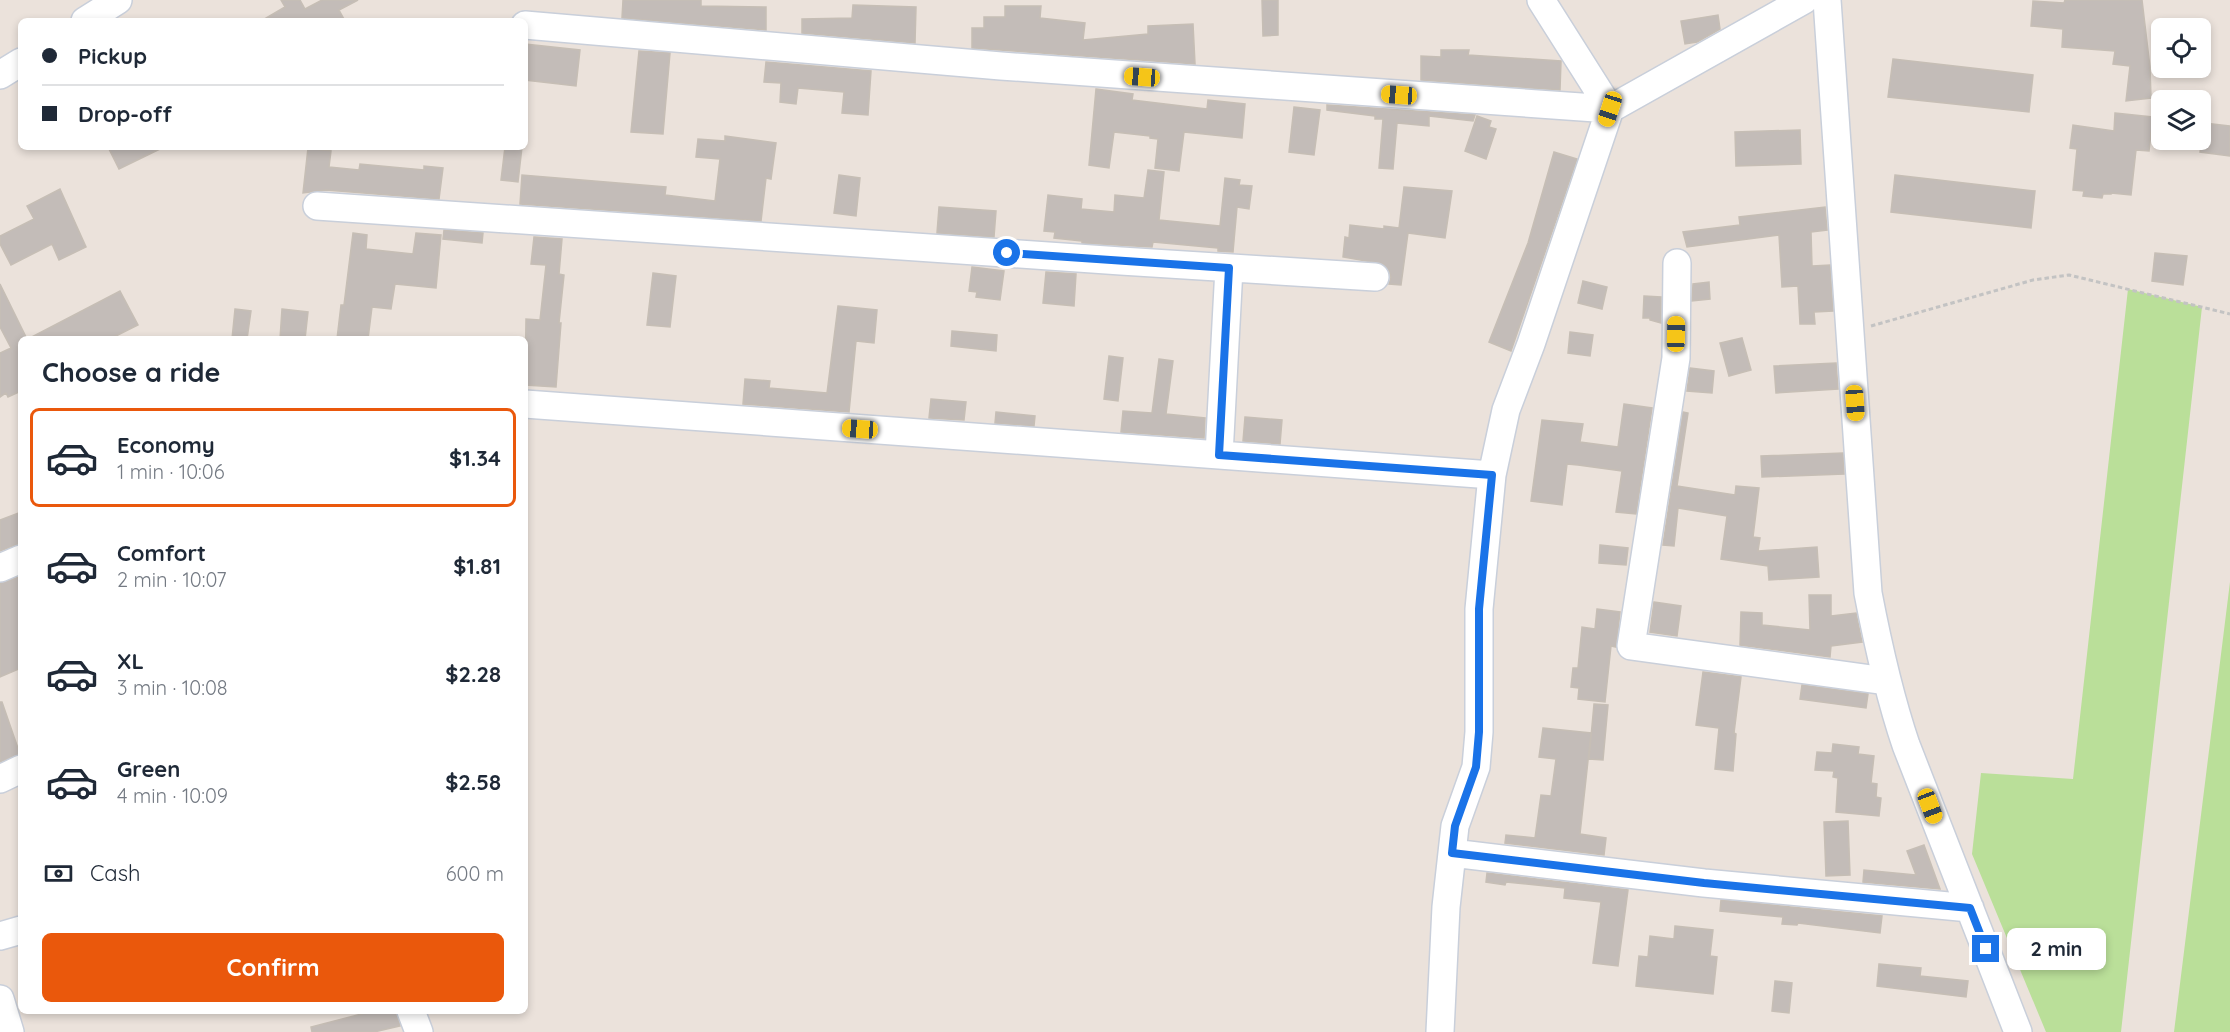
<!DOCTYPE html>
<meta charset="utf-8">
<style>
body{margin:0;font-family:Quicksand,sans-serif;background:#f2f2f3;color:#1f2937;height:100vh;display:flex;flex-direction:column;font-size:22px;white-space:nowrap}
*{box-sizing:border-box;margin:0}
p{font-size:20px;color:#747a83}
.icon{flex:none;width:33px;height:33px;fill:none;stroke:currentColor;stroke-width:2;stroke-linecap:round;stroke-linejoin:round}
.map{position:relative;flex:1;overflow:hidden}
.sheet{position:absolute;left:18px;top:336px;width:510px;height:678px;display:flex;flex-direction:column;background:#fff;border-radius:9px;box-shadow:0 3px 9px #0003}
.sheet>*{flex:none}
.top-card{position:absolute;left:18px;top:18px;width:510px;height:132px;border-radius:9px;box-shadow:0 3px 9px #0003;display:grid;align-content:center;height:132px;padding:0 24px;background:#fff}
.tools{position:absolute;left:2151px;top:18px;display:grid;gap:12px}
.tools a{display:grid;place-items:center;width:60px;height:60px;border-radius:9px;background:#fff;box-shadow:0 3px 9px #0003;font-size:30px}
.end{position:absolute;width:27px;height:27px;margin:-14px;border:8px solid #1a73e8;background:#fff;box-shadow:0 0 0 3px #fff}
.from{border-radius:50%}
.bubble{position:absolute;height:42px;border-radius:9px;background:#fff;box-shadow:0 3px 9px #0003;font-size:20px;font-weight:700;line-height:42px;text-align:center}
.car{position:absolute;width:18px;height:36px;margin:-18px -9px;border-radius:8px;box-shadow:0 0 4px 2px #0007;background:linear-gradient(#f5c518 24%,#345 0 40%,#f5c518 0 76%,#345 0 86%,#f5c518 0)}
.top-card b{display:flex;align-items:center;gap:21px;height:57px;font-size:22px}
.top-card b+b{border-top:2px solid #e0e1e3}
.top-card i{width:15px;height:15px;background:#1f2937}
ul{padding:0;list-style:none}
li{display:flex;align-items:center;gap:18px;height:99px;margin:0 12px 9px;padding:0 12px;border:3px solid transparent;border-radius:9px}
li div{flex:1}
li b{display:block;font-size:22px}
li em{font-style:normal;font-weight:700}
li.on{border-color:#ea580c}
li>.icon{width:54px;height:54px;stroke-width:1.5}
h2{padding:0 24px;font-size:27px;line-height:72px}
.pay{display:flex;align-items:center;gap:15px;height:66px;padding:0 24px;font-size:22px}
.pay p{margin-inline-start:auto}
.primary-button{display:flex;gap:12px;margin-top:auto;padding:12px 24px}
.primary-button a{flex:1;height:69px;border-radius:9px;background:#ea580c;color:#fff;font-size:24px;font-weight:700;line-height:69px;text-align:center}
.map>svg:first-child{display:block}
.green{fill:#badf99}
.building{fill:#c3bcb8;stroke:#c6beb5;stroke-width:1.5}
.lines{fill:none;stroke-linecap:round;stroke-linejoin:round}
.minor-casing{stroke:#c9cfda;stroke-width:30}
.path{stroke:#c3c3c3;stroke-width:3;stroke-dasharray:4.5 3;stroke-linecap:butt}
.minor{stroke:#fff;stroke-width:27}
.route{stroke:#1a73e8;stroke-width:8}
</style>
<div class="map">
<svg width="2230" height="1032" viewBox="0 0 2230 1032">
<rect width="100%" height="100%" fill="#ebe2db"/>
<!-- green -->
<path class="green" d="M 2128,289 L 2202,307 L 2121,1032 L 2046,1032 L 1972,854 L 1981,773 L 2073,779 Z
M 2230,582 L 2230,1032 L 2174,1032 Z"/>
<!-- building -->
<path class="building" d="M 281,0 L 300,0 L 305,9 L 322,0 L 358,0 L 339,10 L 345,21 L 261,21 L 285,7 Z
M 623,0 L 701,0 L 701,6 L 766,7 L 766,30 L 622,18 Z
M 1262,0 L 1278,0 L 1278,35 L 1263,36 Z
M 2065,0 L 2142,0 L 2150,67 L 2151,98 L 2126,101 L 2130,66 L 2113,64 L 2115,51 L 2062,47 L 2063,29 L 2031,26 L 2033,1 L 2064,3 Z
M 853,5 L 916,7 L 915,43 L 802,33 L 802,19 L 852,18 Z
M 1005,6 L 1041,6 L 1040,18 L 1085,23 L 1083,40 L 1148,34 L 1148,26 L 1193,24 L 1195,64 L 972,48 L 972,28 L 984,28 L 984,17 L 1005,17 Z
M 1718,15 L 1720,29 L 1697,42 L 1685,44 L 1681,21 Z
M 525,44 L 580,50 L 576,86 L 525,80 Z
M 1441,50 L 1469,50 L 1468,55 L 1561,61 L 1560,90 L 1421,80 L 1421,56 L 1441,57 Z
M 639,51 L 670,53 L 663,134 L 631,132 Z
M 1893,59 L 2033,75 L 2029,112 L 1888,97 Z
M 766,62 L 871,71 L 868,115 L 842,113 L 844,92 L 798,88 L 796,104 L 780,102 L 781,83 L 764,82 Z
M 1096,89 L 1133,94 L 1132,100 L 1207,109 L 1208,100 L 1245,104 L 1242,138 L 1184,132 L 1179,171 L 1155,168 L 1158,139 L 1150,138 L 1150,136 L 1114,132 L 1109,168 L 1089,165 Z
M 1327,105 L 1475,115 L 1473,121 L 1429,116 L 1429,126 L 1397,123 L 1393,169 L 1379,168 L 1383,119 L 1375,119 L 1375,116 L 1327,110 Z
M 1294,107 L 1320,110 L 1314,155 L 1289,152 Z
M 2115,113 L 2162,118 L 2160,134 L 2151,133 L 2149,151 L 2136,150 L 2131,195 L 2111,193 L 2111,194 L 2103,194 L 2102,198 L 2083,196 L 2084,191 L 2073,190 L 2077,149 L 2070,148 L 2073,125 L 2114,131 Z
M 1477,116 L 1491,121 L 1489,127 L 1496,129 L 1486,159 L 1465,151 Z
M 2204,123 L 2230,126 L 2230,156 L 2200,152 Z
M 1800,130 L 1801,164 L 1736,166 L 1735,132 Z
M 725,136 L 776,143 L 771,179 L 766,178 L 761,221 L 520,204 L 522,175 L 666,187 L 665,195 L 715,201 L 720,159 L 696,157 L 698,139 L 725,141 Z
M 108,147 L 164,147 L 119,169 Z
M 505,147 L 522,147 L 518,182 L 501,180 Z
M 308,148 L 331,151 L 329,167 L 359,170 L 360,164 L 424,170 L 424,166 L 443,168 L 439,199 L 326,190 L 303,193 Z
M 1554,152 L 1577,159 L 1511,351 L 1489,342 L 1528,243 Z
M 1148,170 L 1164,172 L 1159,220 L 1220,226 L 1225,178 L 1240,180 L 1239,185 L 1252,186 L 1249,209 L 1237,207 L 1233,252 L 1218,251 L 1218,248 L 1153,242 L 1152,247 L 1082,243 L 1082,241 L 1054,238 L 1055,232 L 1044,231 L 1048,195 L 1082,199 L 1081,209 L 1114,212 L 1115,195 L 1144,198 Z
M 839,175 L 860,178 L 856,216 L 834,213 Z
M 1895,175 L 2035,191 L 2031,228 L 1891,212 Z
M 1404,187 L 1452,191 L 1445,238 L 1408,233 L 1401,285 L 1389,284 L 1391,277 L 1389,271 L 1383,264 L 1343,257 L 1345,237 L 1349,238 L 1350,225 L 1384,229 L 1384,226 L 1399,228 Z
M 60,189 L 86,247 L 59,260 L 52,244 L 11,265 L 0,244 L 0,236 L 34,219 L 27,206 Z
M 939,207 L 996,211 L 994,237 L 937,233 Z
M 1825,207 L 1827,230 L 1811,232 L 1812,266 L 1830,265 L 1833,311 L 1814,312 L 1815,324 L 1800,324 L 1798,286 L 1782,287 L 1779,235 L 1687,247 L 1683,232 L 1740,225 L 1739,217 Z
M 444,230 L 483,233 L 482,243 L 443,239 Z
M 353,233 L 367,235 L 366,249 L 413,254 L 416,233 L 441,235 L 436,288 L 395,284 L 391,309 L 372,307 L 368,339 L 337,339 L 341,305 L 344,305 Z
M 534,237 L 562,239 L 559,274 L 564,275 L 559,323 L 561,323 L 556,387 L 525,385 L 526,319 L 540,320 L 546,265 L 531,264 Z
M 2155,253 L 2187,256 L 2183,285 L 2152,281 Z
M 972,267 L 1004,271 L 1000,300 L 976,297 L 977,292 L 969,291 Z
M 1046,272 L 1076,274 L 1074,306 L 1043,303 Z
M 653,273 L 676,276 L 670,327 L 647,325 Z
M 1583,281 L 1607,287 L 1602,309 L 1578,303 Z
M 1709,282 L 1710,299 L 1692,301 L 1693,284 Z
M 0,284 L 27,339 L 21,339 L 21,391 L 8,397 L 6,393 L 0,397 L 0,353 L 11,348 L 0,327 Z
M 120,291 L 138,325 L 110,339 L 28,339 Z
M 1644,296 L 1661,297 L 1661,323 L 1650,320 L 1650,318 L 1643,318 Z
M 838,306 L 877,310 L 874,343 L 856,341 L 849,412 L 743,404 L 745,379 L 770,381 L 769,388 L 827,393 Z
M 235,309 L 251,311 L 247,339 L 232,339 Z
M 282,309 L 308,312 L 305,339 L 280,339 Z
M 952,331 L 997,335 L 996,351 L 951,346 Z
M 1570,332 L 1593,335 L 1590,356 L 1568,353 Z
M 1742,338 L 1751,370 L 1729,376 L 1720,343 Z
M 1109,356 L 1123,358 L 1118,401 L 1104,399 Z
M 1159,359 L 1173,361 L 1166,414 L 1205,418 L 1204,438 L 1121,432 L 1123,411 L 1152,413 Z
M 1836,363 L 1838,389 L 1776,393 L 1774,366 Z
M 1690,368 L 1714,371 L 1712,393 L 1687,391 Z
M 931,399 L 966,402 L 964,420 L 929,418 Z
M 1624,404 L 1652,408 L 1636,514 L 1616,512 L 1622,471 L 1578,465 L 1567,464 L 1562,505 L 1531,501 L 1542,420 L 1583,424 L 1580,442 L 1618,447 Z
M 996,412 L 1035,416 L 1034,426 L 995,423 Z
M 1683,412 L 1688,413 L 1677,486 L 1735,495 L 1736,486 L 1759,488 L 1753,537 L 1760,538 L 1758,551 L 1817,547 L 1819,577 L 1769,580 L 1768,566 L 1721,559 L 1727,516 L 1678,508 L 1674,546 L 1663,545 Z
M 1245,417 L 1282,420 L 1280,444 L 1243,441 Z
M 1843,453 L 1844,474 L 1762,477 L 1761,456 Z
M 21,512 L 21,543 L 0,551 L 0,520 Z
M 1600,545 L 1628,548 L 1626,565 L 1599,563 Z
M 19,577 L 21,582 L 21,668 L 0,677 L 0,583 Z
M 1809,595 L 1831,595 L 1831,616 L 1856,613 L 1862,642 L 1831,646 L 1830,657 L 1740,645 L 1741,612 L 1762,613 L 1762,625 L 1810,630 Z
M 1654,602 L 1681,606 L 1677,636 L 1650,632 Z
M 1597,609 L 1620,612 L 1616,647 L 1611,646 L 1605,702 L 1578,699 L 1579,688 L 1571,687 L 1573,668 L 1578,668 L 1582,627 L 1595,629 Z
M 1703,672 L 1741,677 L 1734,733 L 1736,734 L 1733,771 L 1715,769 L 1719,728 L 1696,725 Z
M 1802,685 L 1868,694 L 1866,708 L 1800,699 Z
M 0,702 L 2,702 L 20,754 L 0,762 Z
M 1594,704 L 1608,705 L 1603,760 L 1589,759 Z
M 1543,728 L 1591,733 L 1580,834 L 1606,838 L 1604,855 L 1505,843 L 1506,835 L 1535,838 L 1541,795 L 1551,796 L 1556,759 L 1539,757 Z
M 1833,744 L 1859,747 L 1858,754 L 1874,756 L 1871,783 L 1877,784 L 1876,797 L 1881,798 L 1879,816 L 1836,812 L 1838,778 L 1833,777 L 1834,771 L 1815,770 L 1817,752 L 1832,753 Z
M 1848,821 L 1850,875 L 1826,876 L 1824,822 Z
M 1924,845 L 1940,889 L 1863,882 L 1864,870 L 1916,875 L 1907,851 Z
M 1487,873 L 1628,890 L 1618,966 L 1593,963 L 1601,902 L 1564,898 L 1565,888 L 1506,882 L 1505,885 L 1486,882 Z
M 1721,900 L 1882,916 L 1880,933 L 1798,923 L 1797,925 L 1782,924 L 1783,917 L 1720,911 Z
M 1675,926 L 1713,930 L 1710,956 L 1717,957 L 1713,994 L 1636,986 L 1639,956 L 1648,957 L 1650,936 L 1674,939 Z
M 1879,964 L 1921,968 L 1920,976 L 1968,981 L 1966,997 L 1877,986 Z
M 1775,981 L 1792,983 L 1789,1013 L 1772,1011 Z
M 373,1011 L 396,1011 L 400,1026 L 374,1032 L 312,1032 L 311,1027 Z"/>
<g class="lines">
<!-- minor casing -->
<g class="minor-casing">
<path id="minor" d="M 1827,0 L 1868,593 C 1878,645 1889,695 1906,745 L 2018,1032
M 85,21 L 118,0
M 525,25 L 1001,66 L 1610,109 L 1804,0
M 0,75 L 21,62
M 317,206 L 1121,261 L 1375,277
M 1677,263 L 1676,358 L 1631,646 L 1886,681
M 525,404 L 1492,475 L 1506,410 L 1531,344 L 1610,109 L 1541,0
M 1219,455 L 1229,268
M 0,568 L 21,559
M 0,779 L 21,769
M 1452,853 L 1704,883 L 1970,908
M 0,936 L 21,930
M 0,999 L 10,1032
M 411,1011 L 419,1032
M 1440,1032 L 1446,907 L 1455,826 L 1476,767 L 1479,732 L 1479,609 L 1492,475"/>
</g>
<!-- path -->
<path class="path" d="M 1871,326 L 2033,280 L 2069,275 L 2230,314"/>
<!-- minor -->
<use href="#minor" class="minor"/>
</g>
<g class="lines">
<!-- route -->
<path class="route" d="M 1007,253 L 1229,268 L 1219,455 L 1492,475 L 1479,609 L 1479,732 L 1476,767 L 1455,826 L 1452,853 L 1704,883 L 1970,908 L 1986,949"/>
</g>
</svg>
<div class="tools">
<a><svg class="icon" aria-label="locate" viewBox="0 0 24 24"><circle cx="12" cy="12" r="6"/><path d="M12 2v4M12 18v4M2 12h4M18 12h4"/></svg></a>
<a><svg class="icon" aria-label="layers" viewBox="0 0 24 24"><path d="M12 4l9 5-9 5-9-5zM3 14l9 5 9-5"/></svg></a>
</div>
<i class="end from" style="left:1007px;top:253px"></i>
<i class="end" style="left:1986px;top:949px"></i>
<div class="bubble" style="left:2007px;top:928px;width:99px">2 min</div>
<i class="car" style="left:1142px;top:77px;rotate:274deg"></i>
<i class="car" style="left:1399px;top:95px;rotate:274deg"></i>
<i class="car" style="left:1610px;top:109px;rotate:198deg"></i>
<i class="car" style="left:1676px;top:334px;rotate:1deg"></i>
<i class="car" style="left:1855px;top:403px;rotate:176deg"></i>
<i class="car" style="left:860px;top:429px;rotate:274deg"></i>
<i class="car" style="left:1930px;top:806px;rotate:159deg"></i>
<div class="top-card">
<b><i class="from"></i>Pickup</b>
<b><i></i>Drop-off</b>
</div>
<section class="sheet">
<h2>Choose a ride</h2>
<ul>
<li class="on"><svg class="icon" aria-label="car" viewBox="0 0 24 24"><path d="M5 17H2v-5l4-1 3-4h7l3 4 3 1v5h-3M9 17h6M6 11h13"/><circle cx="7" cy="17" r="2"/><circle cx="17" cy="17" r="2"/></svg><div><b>Economy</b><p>1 min · 10:06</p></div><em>$1.34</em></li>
<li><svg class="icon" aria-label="car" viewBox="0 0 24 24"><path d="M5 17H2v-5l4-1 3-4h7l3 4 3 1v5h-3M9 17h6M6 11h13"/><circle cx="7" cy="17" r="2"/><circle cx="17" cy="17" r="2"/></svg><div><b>Comfort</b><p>2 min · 10:07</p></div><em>$1.81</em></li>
<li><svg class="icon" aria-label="car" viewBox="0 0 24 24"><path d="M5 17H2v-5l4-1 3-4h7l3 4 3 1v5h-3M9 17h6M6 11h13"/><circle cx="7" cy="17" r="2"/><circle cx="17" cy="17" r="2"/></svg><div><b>XL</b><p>3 min · 10:08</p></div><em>$2.28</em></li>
<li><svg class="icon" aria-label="car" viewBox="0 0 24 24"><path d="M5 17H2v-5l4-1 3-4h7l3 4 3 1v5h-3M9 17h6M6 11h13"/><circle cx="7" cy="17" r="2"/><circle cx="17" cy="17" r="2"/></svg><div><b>Green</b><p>4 min · 10:09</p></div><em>$2.58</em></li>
</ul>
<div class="pay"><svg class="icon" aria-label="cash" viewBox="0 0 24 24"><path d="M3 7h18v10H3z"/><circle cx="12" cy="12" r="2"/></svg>Cash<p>600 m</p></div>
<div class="primary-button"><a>Confirm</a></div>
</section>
</div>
